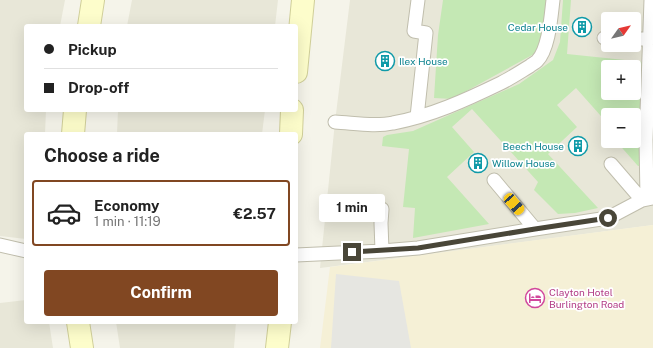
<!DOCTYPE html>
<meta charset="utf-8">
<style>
body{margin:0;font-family:"Public Sans",sans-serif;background:#f2f2f2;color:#222;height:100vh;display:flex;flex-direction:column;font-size:15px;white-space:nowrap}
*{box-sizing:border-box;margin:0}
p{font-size:13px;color:#767676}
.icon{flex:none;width:22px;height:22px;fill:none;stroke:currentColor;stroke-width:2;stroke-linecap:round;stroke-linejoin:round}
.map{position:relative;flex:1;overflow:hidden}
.details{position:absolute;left:24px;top:132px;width:274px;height:192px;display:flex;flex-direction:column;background:#fff;border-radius:4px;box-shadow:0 4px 16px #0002}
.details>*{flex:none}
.guide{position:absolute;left:24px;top:24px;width:274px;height:88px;border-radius:4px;box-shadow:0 4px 16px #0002;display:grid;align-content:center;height:88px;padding:0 20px;background:#fff}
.needle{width:26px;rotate:56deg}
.fabs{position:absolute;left:601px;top:12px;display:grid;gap:8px}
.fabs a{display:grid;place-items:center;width:40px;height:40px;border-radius:4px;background:#fff;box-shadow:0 4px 16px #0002;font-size:20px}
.end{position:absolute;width:18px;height:18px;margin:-9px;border:5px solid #494638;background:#fff;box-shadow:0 0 0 2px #fff}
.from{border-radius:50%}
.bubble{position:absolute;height:28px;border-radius:4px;background:#fff;box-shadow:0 4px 16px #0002;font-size:13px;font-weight:700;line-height:28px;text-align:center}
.car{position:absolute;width:12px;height:24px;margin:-12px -6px;border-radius:5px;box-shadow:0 0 3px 1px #0007;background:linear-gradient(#f5c518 24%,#345 0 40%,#f5c518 0 76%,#345 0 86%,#f5c518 0)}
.guide b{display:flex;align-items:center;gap:14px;height:38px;font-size:15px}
.guide b+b{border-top:1px solid #e0e0e0}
.guide i{width:10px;height:10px;background:#222}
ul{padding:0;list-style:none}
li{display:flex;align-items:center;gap:12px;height:66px;margin:0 8px 6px;padding:0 12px;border:2px solid transparent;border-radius:4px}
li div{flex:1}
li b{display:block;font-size:15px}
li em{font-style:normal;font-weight:700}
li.on{border-color:#814722}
li>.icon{width:36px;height:36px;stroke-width:1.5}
h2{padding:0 20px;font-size:18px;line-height:48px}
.button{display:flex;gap:8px;margin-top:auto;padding:8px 20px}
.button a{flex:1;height:46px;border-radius:4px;background:#814722;color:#fff;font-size:16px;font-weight:700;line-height:46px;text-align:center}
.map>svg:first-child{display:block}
.residential{fill:#e8e7d8;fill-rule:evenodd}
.commercial{fill:#f5f0d6}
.green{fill:#c4e8b4;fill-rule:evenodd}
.parking{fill:#e6e6e1}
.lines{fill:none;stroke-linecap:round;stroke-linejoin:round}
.lane-casing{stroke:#c0bead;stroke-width:15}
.secondary-casing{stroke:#d0cf99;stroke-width:24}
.lane{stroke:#fff;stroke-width:13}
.secondary{stroke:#fdfdcb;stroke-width:22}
.route{stroke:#494638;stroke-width:5}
.labels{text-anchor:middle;stroke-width:3.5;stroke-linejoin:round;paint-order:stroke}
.culture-label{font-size:10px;fill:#0d838f;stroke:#fff;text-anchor:end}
.hotel-label{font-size:10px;fill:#b23c85;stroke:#fff;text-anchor:start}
</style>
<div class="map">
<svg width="653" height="348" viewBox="0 0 653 348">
<rect width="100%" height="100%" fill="#f5f4ea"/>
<!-- residential -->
<path class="residential" d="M 0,0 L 65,0 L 60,26 L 26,26 L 26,110 L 46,110 L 45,134 L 26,134 L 26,239 L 0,236 Z
M 132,0 L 278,0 L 275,26 L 127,26 Z
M 350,0 L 653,0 L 653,225 L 415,256 L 320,268 L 335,122 ZM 608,19 L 634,19 L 634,45 L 608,45 ZM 608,67 L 634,67 L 634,93 L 608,93 ZM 608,115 L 634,115 L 634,141 L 608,141 Z
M 118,110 L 265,110 L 262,134 L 117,134 Z
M 26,300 L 26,322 L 49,322 L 53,348 L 0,348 L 0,303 Z
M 116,322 L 236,322 L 234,348 L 120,348 Z"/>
<!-- commercial -->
<path class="commercial" d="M 653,225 L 653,348 L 320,348 L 330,267 Z"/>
<!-- green -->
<path class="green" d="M 443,0 L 546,0 L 544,24 L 540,46 L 534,54 L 452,99 L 434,98 L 438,35 Z
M 563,0 L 571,0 L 567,54 L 644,62 L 641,166 L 638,166 L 616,141 L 634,141 L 634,115 L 608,115 L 608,124 L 576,88 L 557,105 L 577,127 L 548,154 L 598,208 L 575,213 L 558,214 L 534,190 L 538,182 L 472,109 L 452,127 L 474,152 L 447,177 L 489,224 L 413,238 L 415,208 L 403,207 L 409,149 L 382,146 L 383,137 L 387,135 L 413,131 L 519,84 L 553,60 L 560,42 ZM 608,67 L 634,67 L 634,93 L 608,93 Z"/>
<!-- parking -->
<path class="parking" d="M 336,274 L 399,281 L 411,348 L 331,348 Z"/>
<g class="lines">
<!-- lane casing -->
<g class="lane-casing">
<path id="lane" d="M 604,38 L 608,38
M 634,39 L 649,39
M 417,117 L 426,33 L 414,31 L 418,0
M 335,122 C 354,123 375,127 393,123 C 431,116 466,100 501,83 C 511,78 520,72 530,66 C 532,64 535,63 537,61 C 549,49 551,16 553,0
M 611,164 L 642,200
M 494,180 L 535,229
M 647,199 L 646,140 L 651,0
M 0,245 L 26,251
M 382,251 L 381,223 L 382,209
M 296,255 L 382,251 L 418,248 L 535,229 L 608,218 L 642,200 L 653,198"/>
</g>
<!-- secondary casing -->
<g class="secondary-casing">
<path id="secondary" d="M 89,26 L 93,0
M 296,72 L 303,0
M 73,134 L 75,110
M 291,134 L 292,110
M 78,322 L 82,348
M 277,348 L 280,322"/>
</g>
<!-- lane -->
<use href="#lane" class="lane"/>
<!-- secondary -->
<use href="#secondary" class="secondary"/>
</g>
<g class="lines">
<!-- route -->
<path class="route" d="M 352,252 L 418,248 L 535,229 L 608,218"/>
</g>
<!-- icons -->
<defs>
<g id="building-ring" transform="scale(1)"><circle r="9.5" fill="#fff" stroke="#0f9aa8" stroke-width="1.5"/><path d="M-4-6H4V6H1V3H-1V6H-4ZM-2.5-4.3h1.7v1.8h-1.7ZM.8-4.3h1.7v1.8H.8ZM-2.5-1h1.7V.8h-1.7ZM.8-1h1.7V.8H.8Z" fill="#0f9aa8"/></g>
<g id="hotel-ring" transform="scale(1)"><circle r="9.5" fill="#fff" stroke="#d1479c" stroke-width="1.5"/><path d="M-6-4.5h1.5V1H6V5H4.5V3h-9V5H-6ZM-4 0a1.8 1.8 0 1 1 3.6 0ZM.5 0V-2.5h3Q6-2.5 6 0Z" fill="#d1479c"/></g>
</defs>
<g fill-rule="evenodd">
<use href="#building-ring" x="582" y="27"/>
<use href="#building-ring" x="385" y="61"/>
<use href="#building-ring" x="578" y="146"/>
<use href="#building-ring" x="478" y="163"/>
<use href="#hotel-ring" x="535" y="298"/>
</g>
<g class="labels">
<!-- culture labels -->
<g class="culture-label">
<text x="568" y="31">Cedar House</text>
<text x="399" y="65" text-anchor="start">Ilex House</text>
<text x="564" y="150">Beech House</text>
<text x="492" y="167" text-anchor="start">Willow House</text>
</g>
<!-- hotel labels -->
<g class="hotel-label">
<text x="549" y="296">Clayton Hotel<tspan x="549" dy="12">Burlington Road</tspan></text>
</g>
</g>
</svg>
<div class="fabs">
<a><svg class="needle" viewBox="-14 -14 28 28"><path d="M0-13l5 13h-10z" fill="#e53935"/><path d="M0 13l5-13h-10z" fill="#767676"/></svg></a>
<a>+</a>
<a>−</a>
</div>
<i class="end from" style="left:608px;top:218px"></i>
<i class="end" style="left:352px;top:252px"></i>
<div class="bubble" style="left:319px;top:194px;width:66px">1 min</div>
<i class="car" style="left:514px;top:204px;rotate:139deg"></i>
<div class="guide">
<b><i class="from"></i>Pickup</b>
<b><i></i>Drop-off</b>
</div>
<section class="details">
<h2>Choose a ride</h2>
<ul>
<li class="on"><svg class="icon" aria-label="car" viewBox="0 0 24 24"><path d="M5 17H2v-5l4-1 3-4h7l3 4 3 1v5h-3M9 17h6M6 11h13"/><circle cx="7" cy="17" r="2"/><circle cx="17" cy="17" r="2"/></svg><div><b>Economy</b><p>1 min · 11:19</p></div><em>€2.57</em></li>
</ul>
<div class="button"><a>Confirm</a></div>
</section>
</div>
